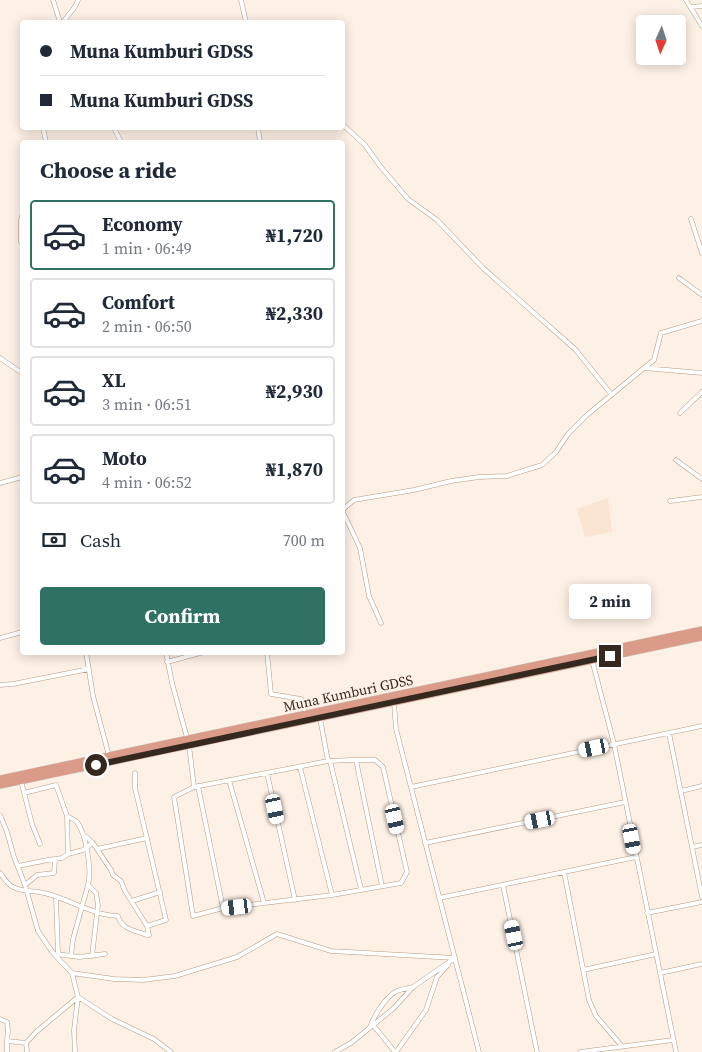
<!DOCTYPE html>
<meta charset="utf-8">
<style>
body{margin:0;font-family:"Source Serif 4",serif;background:#f2f2f3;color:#1f2937;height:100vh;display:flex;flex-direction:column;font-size:19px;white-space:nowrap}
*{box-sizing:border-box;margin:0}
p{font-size:16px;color:#747a83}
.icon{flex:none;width:28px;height:28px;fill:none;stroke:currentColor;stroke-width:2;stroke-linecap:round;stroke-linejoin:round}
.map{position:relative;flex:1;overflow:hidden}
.drawer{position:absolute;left:20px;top:140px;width:325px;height:515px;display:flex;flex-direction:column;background:#fff;border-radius:5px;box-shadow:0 2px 12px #0003}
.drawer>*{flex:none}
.guide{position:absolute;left:20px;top:20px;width:325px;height:110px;border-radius:5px;box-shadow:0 2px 12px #0003;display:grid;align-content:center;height:110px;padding:0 20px;background:#fff}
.needle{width:32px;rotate:183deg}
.buttons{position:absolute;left:636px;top:15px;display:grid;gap:10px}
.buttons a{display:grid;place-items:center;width:50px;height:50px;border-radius:5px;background:#fff;box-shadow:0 2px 12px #0003;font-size:25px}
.end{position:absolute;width:22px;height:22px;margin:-11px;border:6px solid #35291f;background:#fff;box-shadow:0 0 0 2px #fff}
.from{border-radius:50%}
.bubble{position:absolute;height:35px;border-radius:5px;background:#fff;box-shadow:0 2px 12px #0003;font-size:16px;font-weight:700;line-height:35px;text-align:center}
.car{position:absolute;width:15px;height:30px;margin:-15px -8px;border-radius:6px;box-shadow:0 0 4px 1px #0007;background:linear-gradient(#fff 24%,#345 0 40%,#fff 0 76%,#345 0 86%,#fff 0)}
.guide b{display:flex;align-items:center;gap:18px;height:48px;font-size:19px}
.guide b+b{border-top:1px solid #e0e1e3}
.guide i{width:12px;height:12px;background:#1f2937}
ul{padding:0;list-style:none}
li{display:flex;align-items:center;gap:15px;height:70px;margin:0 10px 8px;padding:0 10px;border:2px solid #e0e1e3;border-radius:5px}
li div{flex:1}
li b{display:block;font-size:19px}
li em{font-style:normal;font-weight:700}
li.on{border-color:#2f7264}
li>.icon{width:45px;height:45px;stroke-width:1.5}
h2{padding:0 20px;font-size:22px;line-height:60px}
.pay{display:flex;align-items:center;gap:12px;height:55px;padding:0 20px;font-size:19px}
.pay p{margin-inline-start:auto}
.primary-button{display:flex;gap:10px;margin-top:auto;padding:10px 20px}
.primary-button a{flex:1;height:58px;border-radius:5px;background:#2f7264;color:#fff;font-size:20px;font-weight:700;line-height:58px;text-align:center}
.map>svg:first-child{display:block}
.built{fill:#fbe4d1}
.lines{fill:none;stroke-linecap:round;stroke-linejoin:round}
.minor-casing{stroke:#b79a81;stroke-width:5}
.trunk-casing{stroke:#d3d0ce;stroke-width:8}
.minor{stroke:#fff;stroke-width:4}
.trunk{stroke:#da9c88;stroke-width:7}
.route{stroke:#35291f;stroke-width:6}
.labels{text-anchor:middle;stroke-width:4;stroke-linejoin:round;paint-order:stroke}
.street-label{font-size:14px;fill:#35291f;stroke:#fdf0e5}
</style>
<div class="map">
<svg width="702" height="1052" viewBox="0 0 702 1052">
<rect width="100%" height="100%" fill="#fdf0e5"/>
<!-- built -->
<path class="built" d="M 608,498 L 612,532 L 585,537 L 577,509 Z"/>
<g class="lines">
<!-- minor casing -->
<g class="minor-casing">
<path id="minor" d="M 53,0 L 60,22
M 241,0 L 246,22
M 686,0 L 702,26
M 691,7 L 702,6
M 64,22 C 67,14 76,9 78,0
M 342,124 L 365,145 L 380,166 L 408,199 L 437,220 L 483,268 L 575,349 L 611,394
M 43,128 L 46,142
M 114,128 L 121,142
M 258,128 L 260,142
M 22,216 L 21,220 L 21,242 L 22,243
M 691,219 L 702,253
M 679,278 L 702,295
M 0,358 L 22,373
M 644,368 L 654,360 L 661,333 L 702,321
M 680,413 L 702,392
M 676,460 L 702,479
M 0,483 L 22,477
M 670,501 L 702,497
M 342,510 L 354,500 L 414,490 L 451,481 L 479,477 L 507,476 L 542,465 L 556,452 L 568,434 L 587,415 L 644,368 L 702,373
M 342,510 L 360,548 L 369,596 L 381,623
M 0,638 L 22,632
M 86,652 L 93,696 L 109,756
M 166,652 L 172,683 L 189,745 L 194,787
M 267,652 L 271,694 L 301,699 L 306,715
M 592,660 L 614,744 L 676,1052
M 167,662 L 204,652
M 0,685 L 13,684 L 89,669
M 394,703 L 396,729 L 479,1052
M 320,718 L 328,761
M 669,733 L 702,897
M 352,760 L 375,760 L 383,767 L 407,872 L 401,883 L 332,895 L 223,908 L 193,916 L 174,797 L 194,787 L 328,761 Z
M 356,760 L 382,886
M 330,761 L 361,889
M 300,767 L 332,895
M 135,773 L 135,788 L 166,920 L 147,926
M 267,773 L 295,900
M 229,780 L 264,903
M 21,781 L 32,824 L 40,844
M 198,786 L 223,908
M 411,787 L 702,726
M 681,791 L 702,786
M 24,793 L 56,785 L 67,816 C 70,818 74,819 77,822 C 86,834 92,870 88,885 L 96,893 L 98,905 L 92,956
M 0,815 L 7,832 L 14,857 L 25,885 L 38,931 L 53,953 L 72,973 L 78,997 L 112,1019 L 154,1039 L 171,1052
M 67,816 L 68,854
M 425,843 L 625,802
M 692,847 L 702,845
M 97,849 L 147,838
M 18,866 L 48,860 L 62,858 L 68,854 L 83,850 L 93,843
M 564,872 L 589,1000 L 596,1016 L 621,1045
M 0,873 C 4,878 8,885 13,887 C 25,893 33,890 44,893 C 70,899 91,915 118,916 C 121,929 136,931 147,935 L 149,935 L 147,926 L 125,891 L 121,881 L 113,875 L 111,870 L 93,843 L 84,835
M 25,885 L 37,875 L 54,873 L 55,860
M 503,885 L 537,1052
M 56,897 L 58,954
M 439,898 L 636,857
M 132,901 L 160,892
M 647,913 L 702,902
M 57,954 L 79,957 L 105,954
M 71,956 L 73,939 L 88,885
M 583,970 L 656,954
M 72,973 L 114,979 L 143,980 L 175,976 L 237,957 L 277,934 L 331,951 L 455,958
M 660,973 L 702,964
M 0,1019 L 7,1022 L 8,1031 L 7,1041 L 26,1043
M 373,1025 L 395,1052
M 370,1027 C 374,1016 386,996 397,991 C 402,989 408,988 413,987
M 7,1041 L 7,1052
M 26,1043 L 36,1032 L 78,997
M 26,1043 L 27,1052
M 75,1052 L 74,1030 L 78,997
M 335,1052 L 351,1043 L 394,1008 L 413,987 L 455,958
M 396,1052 L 426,1010 L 437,977 L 448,965
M 580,1052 L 673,1040"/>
</g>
<!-- trunk casing -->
<g class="trunk-casing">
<path id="trunk" d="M 0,779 L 702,630
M 0,785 L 702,637"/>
</g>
<!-- minor -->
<use href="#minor" class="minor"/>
<!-- trunk -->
<use href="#trunk" class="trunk"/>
</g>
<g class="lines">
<!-- route -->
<path class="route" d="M 96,765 L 610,656"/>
</g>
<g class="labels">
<!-- street labels -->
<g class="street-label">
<text transform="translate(348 693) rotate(-12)" y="5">Muna Kumburi GDSS</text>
</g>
</g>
</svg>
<div class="buttons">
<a><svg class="needle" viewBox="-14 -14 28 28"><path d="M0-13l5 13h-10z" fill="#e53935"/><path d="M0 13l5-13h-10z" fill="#747a83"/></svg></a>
</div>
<i class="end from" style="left:96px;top:765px"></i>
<i class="end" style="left:610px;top:656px"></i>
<div class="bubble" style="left:569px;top:584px;width:82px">2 min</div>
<i class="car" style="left:594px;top:748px;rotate:258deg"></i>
<i class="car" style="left:275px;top:809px;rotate:168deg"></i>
<i class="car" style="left:395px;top:819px;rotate:167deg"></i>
<i class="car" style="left:540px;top:820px;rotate:259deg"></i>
<i class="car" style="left:632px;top:839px;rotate:169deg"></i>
<i class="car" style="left:237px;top:907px;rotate:263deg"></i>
<i class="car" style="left:514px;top:935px;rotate:348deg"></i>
<div class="guide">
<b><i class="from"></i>Muna Kumburi GDSS</b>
<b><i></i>Muna Kumburi GDSS</b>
</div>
<section class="drawer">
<h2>Choose a ride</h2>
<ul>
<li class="on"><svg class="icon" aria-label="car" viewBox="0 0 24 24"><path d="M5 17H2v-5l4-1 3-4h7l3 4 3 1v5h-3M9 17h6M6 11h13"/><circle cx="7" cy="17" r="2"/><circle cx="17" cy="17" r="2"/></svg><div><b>Economy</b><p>1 min · 06:49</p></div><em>₦1,720</em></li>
<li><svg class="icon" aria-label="car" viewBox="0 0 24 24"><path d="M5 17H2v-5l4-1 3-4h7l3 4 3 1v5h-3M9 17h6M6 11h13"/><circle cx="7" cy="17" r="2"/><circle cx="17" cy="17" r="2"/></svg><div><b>Comfort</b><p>2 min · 06:50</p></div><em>₦2,330</em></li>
<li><svg class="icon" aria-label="car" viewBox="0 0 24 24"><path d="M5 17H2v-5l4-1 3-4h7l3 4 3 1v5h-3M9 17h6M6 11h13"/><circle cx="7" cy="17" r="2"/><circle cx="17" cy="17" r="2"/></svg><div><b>XL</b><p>3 min · 06:51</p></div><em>₦2,930</em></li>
<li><svg class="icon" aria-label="car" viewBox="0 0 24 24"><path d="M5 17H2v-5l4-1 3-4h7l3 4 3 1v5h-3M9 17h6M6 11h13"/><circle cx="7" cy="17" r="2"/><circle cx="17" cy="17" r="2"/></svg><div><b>Moto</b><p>4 min · 06:52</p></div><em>₦1,870</em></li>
</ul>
<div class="pay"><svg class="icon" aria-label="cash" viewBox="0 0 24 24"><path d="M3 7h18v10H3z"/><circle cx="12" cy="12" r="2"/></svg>Cash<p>700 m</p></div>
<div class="primary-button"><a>Confirm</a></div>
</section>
</div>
